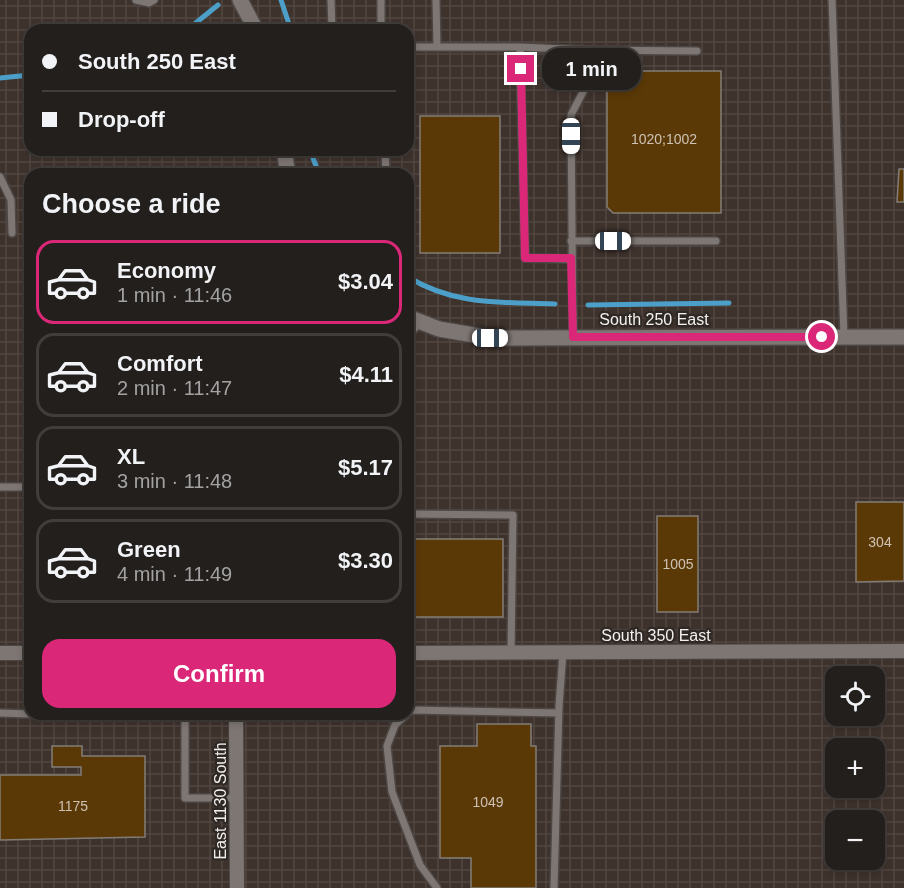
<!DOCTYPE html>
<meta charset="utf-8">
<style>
body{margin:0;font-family:Arial,sans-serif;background:#2b2725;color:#f1f3f6;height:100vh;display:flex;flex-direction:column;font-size:22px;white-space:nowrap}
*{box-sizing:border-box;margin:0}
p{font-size:20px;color:#a3a2a3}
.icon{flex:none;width:33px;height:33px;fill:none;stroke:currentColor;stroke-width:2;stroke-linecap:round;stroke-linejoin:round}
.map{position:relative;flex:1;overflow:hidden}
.side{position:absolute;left:24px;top:168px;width:390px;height:552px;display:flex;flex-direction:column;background:#231f1c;border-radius:18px;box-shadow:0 3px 9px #0003,0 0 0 2px #403d3b}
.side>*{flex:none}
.guide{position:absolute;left:24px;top:24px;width:390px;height:132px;border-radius:18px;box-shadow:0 3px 9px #0003,0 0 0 2px #403d3b;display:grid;align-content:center;height:132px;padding:0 18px;background:#231f1c}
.fabs{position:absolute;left:825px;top:666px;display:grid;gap:12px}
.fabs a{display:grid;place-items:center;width:60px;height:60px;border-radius:12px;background:#231f1c;box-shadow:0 3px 9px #0003,0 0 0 2px #403d3b;font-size:30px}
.end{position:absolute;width:27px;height:27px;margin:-14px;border:8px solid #db2777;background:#fff;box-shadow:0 0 0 3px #fff}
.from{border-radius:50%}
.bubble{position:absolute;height:42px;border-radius:18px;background:#231f1c;box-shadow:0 3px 9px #0003,0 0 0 2px #403d3b;font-size:20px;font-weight:800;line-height:42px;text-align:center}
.car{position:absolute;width:18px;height:36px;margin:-18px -9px;border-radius:8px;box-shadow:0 0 4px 2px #0007;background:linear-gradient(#fff 24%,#345 0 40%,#fff 0 76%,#345 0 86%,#fff 0)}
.guide b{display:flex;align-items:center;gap:21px;height:57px;font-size:22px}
.guide b+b{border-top:2px solid #403d3b}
.guide i{width:15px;height:15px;background:#f1f3f6}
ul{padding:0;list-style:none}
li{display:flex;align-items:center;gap:18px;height:84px;margin:0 12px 9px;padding:0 6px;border:3px solid #403d3b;border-radius:18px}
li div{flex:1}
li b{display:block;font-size:22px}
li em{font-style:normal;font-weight:800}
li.current{border-color:#db2777}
li>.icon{width:54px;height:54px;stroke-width:1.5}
h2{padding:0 18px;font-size:27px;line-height:72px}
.cta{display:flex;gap:12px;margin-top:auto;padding:12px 18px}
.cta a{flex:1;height:69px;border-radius:18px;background:#db2777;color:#fff;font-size:24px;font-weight:800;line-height:69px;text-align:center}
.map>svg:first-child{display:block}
.industrial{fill:url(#industrial-grid);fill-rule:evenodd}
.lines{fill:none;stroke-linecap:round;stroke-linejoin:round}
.stream{stroke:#4b9fc8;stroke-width:5}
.building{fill:#5b3907;stroke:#837d77;stroke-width:1.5}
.lane-casing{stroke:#4c4745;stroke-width:10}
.street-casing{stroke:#4c4745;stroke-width:16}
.secondary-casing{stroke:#4c4745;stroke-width:18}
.lane{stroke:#7d7672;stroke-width:7}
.street{stroke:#7d7672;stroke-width:14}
.secondary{stroke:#7d7672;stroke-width:15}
.route{stroke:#db2777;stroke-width:8}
.labels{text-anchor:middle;stroke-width:4.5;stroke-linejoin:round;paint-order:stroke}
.number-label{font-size:14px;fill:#cec2b4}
.street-label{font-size:16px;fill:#f4f0ee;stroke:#2f2926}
</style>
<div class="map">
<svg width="904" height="888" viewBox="0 0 904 888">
<defs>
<pattern id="industrial-grid" width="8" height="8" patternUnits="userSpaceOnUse" patternTransform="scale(1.5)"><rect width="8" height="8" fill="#3e322c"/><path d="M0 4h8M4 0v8" fill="none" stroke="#514641"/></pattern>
</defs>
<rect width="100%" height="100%" fill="#2f2926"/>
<!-- industrial -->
<path class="industrial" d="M 0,0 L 904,0 L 904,888 L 0,888 ZM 30,30 L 408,30 L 408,150 L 30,150 ZM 30,174 L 408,174 L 408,714 L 30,714 ZM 836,676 L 874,676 L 874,716 L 836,716 ZM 836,748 L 874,748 L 874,788 L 836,788 ZM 836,820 L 874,820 L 874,860 L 836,860 Z"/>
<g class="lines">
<!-- stream -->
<path class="stream" d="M 281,0 L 291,30
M 187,30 L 218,5
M 0,78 L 30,75
M 310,150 L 319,174
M 408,277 C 455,306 502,302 555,304
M 588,305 L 729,303"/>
</g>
<!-- building -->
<path class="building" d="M 607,71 L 721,71 L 721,213 L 613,213 L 607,207 Z
M 420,116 L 500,116 L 500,253 L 420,253 Z
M 899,169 L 904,169 L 904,202 L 897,202 Z
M 856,502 L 904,502 L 904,581 L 856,582 Z
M 657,516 L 698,516 L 698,612 L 657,612 Z
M 408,539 L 503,539 L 503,617 L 408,617 Z
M 477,724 L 531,724 L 531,746 L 536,746 L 536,888 L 471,888 L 471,858 L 440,858 L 440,746 L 477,746 Z
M 52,746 L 82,746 L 82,756 L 145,756 L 145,837 L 0,840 L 0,775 L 81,775 L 81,767 L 52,767 Z"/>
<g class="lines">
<!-- lane casing -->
<g class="lane-casing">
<path id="lane" d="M 136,0 L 149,3 L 154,0
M 331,0 L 332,30
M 381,0 L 381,30
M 436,0 L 437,47
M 832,0 L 844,337
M 408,47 L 520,47 L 585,50
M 520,47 L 525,258 L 571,259
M 385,150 L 386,174
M 0,177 L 11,200 L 12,233
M 571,241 L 716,241
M 408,335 L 421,322
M 573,337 L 571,115 L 586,86 L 585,50 L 697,51
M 0,487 L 30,487
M 408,514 L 513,515 L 511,653
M 0,713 L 30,714
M 408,713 L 412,710 L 559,713
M 51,714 L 185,716 L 185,798 L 236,798
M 407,714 L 395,725 L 387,746 L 392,792 L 420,865 L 437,888
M 554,888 L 559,706 L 563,652"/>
</g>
<!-- street casing -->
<g class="street-casing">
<path id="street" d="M 0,653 L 30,653
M 408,653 L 904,651
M 236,714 L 237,888"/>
</g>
<!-- secondary casing -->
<g class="secondary-casing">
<path id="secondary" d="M 240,0 L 256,30
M 284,150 L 288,174
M 408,317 L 439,329 L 491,338 L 904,337"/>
</g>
<!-- lane -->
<use href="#lane" class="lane"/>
<!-- street -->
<use href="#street" class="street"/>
<!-- secondary -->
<use href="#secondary" class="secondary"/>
</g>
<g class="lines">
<!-- route -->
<path class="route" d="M 521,69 L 525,258 L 571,258 L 573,337 L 822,337"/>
</g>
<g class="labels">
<!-- number labels -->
<g class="number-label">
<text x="664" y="144">1020;1002</text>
<text x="880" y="547">304</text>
<text x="678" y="569">1005</text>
<text x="488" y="807">1049</text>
<text x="73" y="811">1175</text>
</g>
<!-- street labels -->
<g class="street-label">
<text x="654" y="325">South 250 East</text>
<text x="656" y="641">South 350 East</text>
<text transform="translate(220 801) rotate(-90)" y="6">East 1130 South</text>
</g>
</g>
</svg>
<div class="fabs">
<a><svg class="icon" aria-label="locate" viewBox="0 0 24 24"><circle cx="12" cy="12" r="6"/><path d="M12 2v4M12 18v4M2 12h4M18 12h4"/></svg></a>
<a>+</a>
<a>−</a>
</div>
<i class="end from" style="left:822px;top:337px"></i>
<i class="end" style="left:521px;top:69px"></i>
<div class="bubble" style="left:542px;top:48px;width:99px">1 min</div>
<i class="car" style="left:571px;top:136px;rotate:180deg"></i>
<i class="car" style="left:613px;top:241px;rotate:90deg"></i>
<i class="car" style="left:490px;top:338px;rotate:90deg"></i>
<div class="guide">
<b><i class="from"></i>South 250 East</b>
<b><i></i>Drop-off</b>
</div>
<section class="side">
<h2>Choose a ride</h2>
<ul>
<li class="current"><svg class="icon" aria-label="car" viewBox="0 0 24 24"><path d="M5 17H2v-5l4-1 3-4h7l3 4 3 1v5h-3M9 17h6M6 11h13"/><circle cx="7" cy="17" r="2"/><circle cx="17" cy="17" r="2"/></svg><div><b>Economy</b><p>1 min · 11:46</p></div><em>$3.04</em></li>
<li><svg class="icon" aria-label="car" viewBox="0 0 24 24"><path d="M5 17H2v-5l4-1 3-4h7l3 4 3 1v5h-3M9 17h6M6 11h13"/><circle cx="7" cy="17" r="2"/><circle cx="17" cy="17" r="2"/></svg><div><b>Comfort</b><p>2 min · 11:47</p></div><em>$4.11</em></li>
<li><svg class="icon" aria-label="car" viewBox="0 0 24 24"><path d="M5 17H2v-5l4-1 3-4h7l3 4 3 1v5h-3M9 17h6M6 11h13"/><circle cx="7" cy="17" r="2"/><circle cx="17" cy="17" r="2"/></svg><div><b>XL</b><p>3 min · 11:48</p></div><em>$5.17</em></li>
<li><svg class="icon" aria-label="car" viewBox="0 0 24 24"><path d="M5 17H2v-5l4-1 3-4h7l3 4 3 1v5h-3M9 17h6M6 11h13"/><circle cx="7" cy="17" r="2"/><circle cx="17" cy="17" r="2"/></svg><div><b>Green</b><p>4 min · 11:49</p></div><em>$3.30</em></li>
</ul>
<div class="cta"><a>Confirm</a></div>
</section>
</div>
